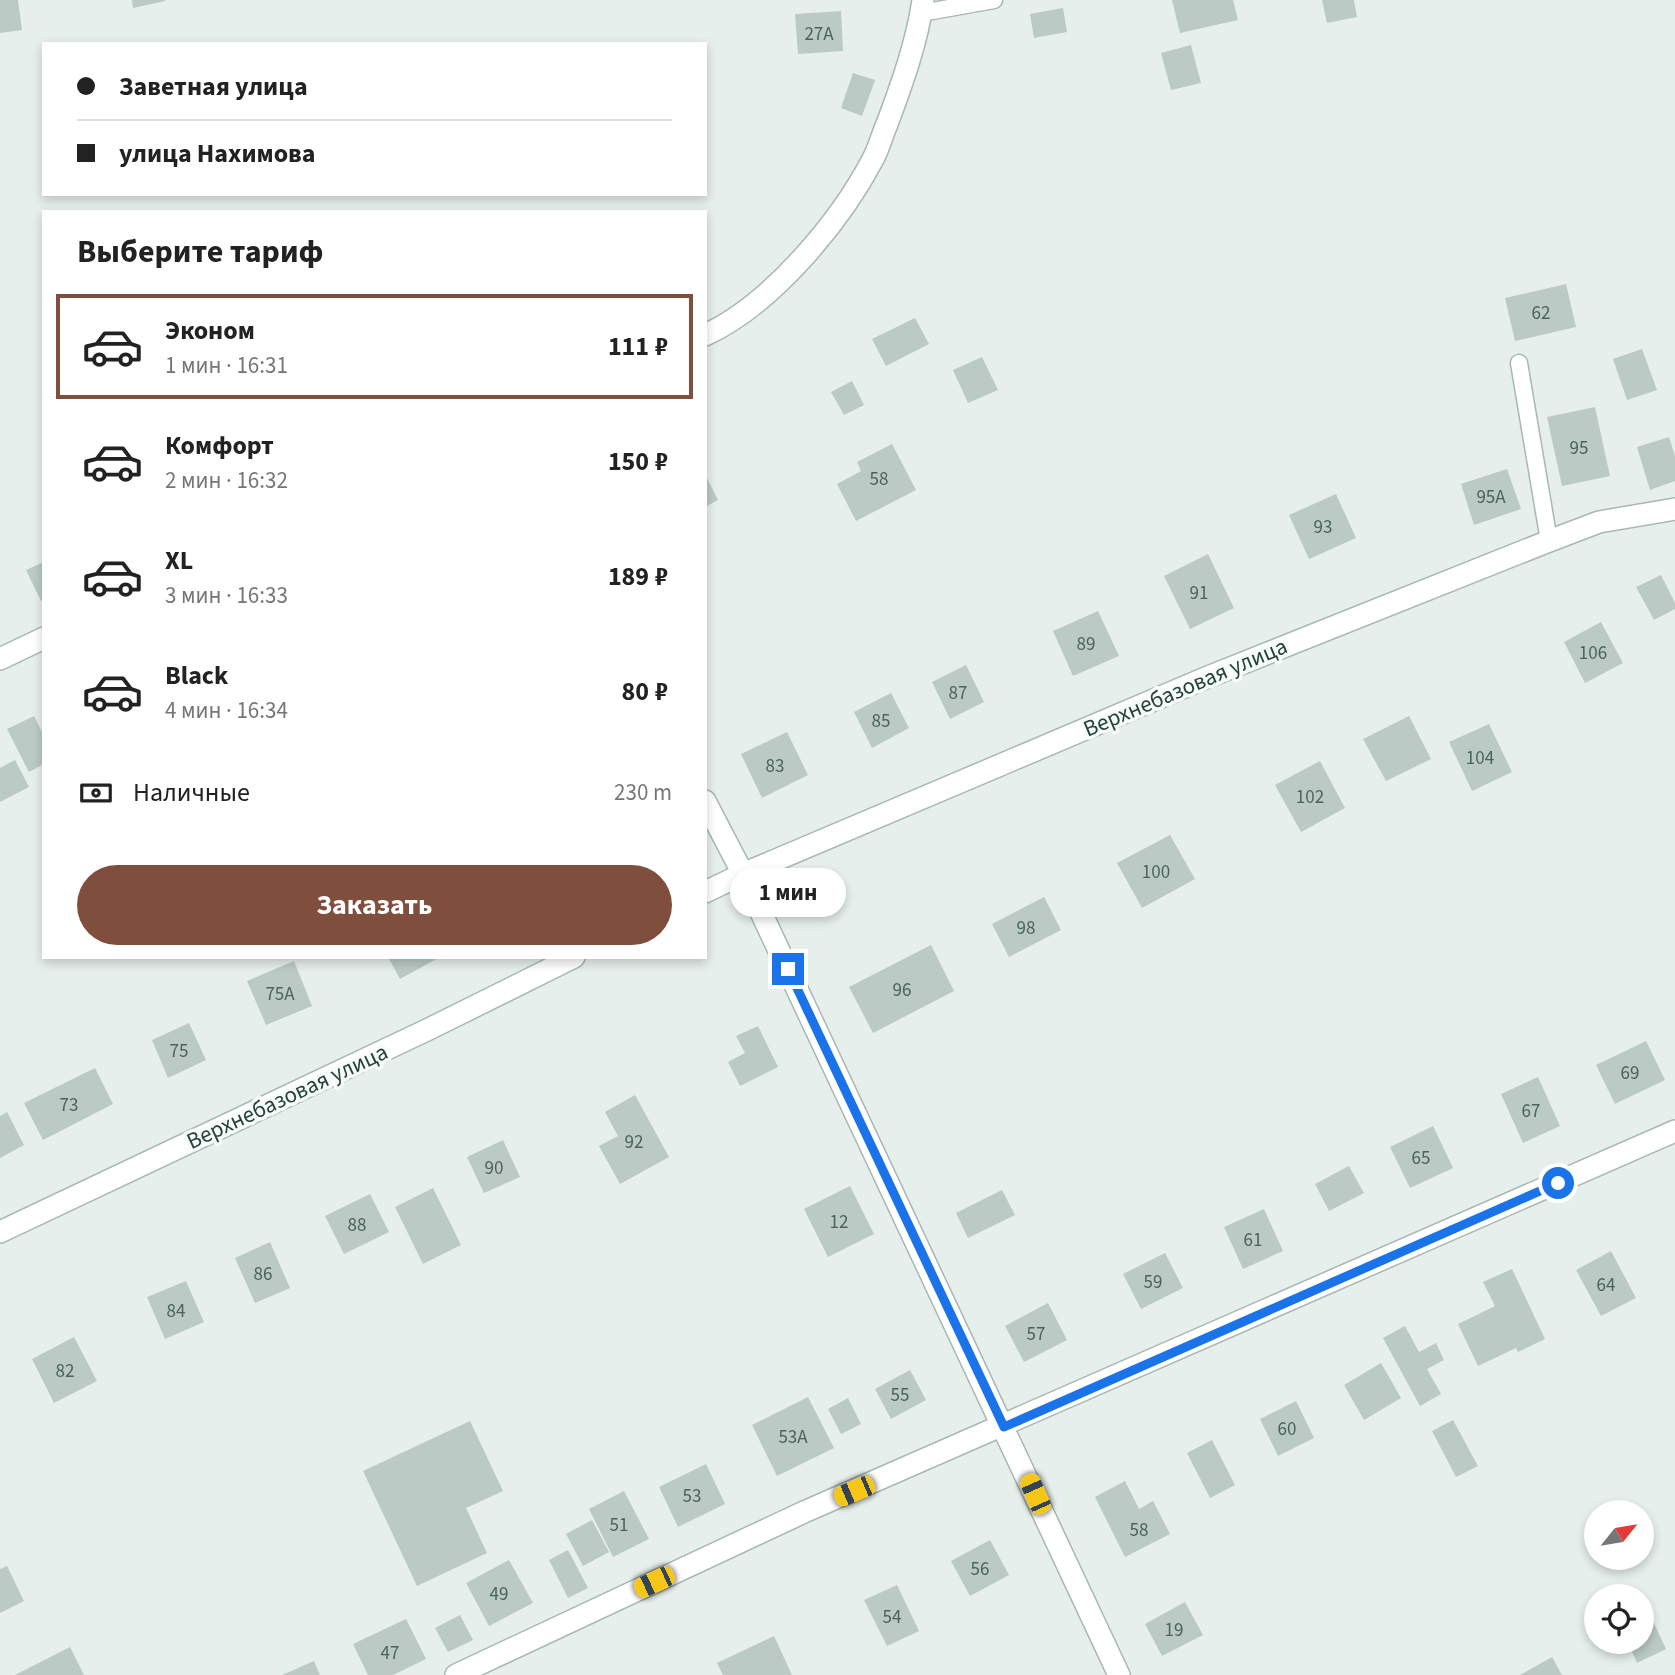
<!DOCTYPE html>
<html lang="ru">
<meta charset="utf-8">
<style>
body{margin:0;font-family:"Source Sans 3",sans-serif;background:#f2f2f2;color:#222;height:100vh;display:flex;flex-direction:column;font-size:26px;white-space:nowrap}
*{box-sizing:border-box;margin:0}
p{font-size:23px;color:#767676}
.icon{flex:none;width:38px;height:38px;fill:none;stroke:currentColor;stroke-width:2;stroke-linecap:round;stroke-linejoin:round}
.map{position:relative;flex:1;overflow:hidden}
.panel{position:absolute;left:42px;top:210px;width:665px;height:749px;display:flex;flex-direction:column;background:#fff;border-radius:0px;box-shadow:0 4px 10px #0003}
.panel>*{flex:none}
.banner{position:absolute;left:42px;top:42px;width:665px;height:154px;border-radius:0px;box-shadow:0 4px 10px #0003;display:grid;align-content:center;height:154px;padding:0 35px;background:#fff}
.needle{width:46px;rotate:60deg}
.tools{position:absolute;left:1584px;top:1500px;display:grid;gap:14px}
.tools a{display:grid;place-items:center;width:70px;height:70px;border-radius:50%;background:#fff;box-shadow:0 4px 10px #0003;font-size:35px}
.end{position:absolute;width:32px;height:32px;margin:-16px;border:9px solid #1a73e8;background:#fff;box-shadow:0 0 0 4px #fff}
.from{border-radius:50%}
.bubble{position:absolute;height:49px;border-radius:24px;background:#fff;box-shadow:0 4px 10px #0003;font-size:23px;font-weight:700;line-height:49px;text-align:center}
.car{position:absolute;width:21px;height:42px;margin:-21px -10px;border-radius:9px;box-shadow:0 0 5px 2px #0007;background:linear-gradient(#f5c518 24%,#345 0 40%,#f5c518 0 76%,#345 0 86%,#f5c518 0)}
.banner b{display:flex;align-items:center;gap:24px;height:66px;font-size:26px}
.banner b+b{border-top:2px solid #e0e0e0}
.banner i{width:18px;height:18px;background:#222}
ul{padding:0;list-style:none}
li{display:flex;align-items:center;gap:21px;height:105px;margin:0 14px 10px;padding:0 21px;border:4px solid transparent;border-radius:0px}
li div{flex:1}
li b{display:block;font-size:26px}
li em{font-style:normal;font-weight:700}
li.on{border-color:#804e3d}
li>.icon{width:63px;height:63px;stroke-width:1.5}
h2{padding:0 35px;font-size:32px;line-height:84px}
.pay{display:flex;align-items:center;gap:18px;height:77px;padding:0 35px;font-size:26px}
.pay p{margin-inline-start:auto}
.primary-button{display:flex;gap:14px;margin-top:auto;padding:14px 35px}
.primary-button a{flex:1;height:80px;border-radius:42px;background:#804e3d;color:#fff;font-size:28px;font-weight:700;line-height:80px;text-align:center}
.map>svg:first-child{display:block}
.building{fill:#bbcac4}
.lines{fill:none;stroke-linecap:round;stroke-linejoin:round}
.service-casing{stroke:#a8b8b2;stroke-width:19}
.minor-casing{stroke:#a8b8b2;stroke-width:24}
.service{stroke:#fff;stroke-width:16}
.minor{stroke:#fff;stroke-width:21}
.route{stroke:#1a73e8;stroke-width:9}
.labels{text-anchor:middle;stroke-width:7;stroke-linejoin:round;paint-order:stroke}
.number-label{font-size:19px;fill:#4a645c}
.street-label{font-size:23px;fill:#24423a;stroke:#f7fbf9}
</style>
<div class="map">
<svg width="1675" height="1675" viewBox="0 0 1675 1675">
<rect width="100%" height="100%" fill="#e6efeb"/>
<!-- building -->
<path class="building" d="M 0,0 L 18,0 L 22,30 L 0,33 Z
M 132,0 L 165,0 L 165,1 L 133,8 Z
M 1172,0 L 1233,0 L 1238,20 L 1180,33 Z
M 1322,0 L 1354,0 L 1357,17 L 1327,23 Z
M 1063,8 L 1067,32 L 1034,38 L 1030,14 Z
M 841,11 L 843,51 L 798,54 L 795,14 Z
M 1191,45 L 1201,83 L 1171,90 L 1161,53 Z
M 853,73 L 875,80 L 862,116 L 841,108 Z
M 1566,284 L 1576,327 L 1515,341 L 1505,298 Z
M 915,318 L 929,344 L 886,366 L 872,339 Z
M 1642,349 L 1657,390 L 1627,400 L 1613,359 Z
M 982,357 L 998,390 L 968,403 L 953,370 Z
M 852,381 L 864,405 L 844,415 L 831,392 Z
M 1595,407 L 1610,476 L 1562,486 L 1547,417 Z
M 1669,437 L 1675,456 L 1675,481 L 1650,490 L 1637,447 Z
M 892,444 L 916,490 L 856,521 L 837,484 L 861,471 L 857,462 Z
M 1507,469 L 1521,509 L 1474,525 L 1461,484 Z
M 705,474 L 718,500 L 705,507 Z
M 1336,494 L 1356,538 L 1309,559 L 1289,515 Z
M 1208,554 L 1234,608 L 1190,629 L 1164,576 Z
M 44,562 L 44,600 L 41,601 L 26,570 Z
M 1661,575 L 1675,603 L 1675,609 L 1654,620 L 1636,587 Z
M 1098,611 L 1119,656 L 1073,676 L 1053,631 Z
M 1601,622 L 1623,663 L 1585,683 L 1564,642 Z
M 966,665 L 984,702 L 950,719 L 932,682 Z
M 891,693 L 909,728 L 872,748 L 854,712 Z
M 34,716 L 44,736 L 44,764 L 29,772 L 7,729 Z
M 1409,716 L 1431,759 L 1386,781 L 1363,739 Z
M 1489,724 L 1512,772 L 1472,791 L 1449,742 Z
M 787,732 L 808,775 L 762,798 L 741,754 Z
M 15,760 L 29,787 L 0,802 L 0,768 Z
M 1320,761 L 1345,808 L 1301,832 L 1275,785 Z
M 1170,835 L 1195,879 L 1142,908 L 1117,863 Z
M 1044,897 L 1061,930 L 1009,957 L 992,924 Z
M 931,945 L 954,991 L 873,1033 L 849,987 Z
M 388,957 L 440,957 L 400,979 Z
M 294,961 L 312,1006 L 266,1025 L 247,981 Z
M 189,1023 L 206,1060 L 168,1078 L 152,1040 Z
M 758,1026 L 778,1067 L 740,1086 L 728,1062 L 745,1053 L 736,1036 Z
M 1646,1041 L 1665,1080 L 1615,1104 L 1596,1065 Z
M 95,1068 L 113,1104 L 43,1140 L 24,1103 Z
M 1538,1077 L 1560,1126 L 1523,1143 L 1501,1094 Z
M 635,1095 L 669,1157 L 620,1184 L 599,1146 L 618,1136 L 605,1112 Z
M 7,1112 L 24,1145 L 0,1158 L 0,1116 Z
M 1433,1126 L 1453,1168 L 1410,1188 L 1390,1147 Z
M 503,1140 L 520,1177 L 484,1193 L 467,1157 Z
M 1349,1166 L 1364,1193 L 1329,1211 L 1315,1184 Z
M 850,1186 L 874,1234 L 828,1257 L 804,1209 Z
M 433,1188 L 461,1245 L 423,1264 L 395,1207 Z
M 1002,1190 L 1015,1215 L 968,1238 L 956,1213 Z
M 370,1194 L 389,1232 L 344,1254 L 325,1216 Z
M 1264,1209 L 1283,1251 L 1243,1269 L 1224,1227 Z
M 270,1242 L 290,1288 L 255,1303 L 235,1258 Z
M 1611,1251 L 1636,1298 L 1601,1316 L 1576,1270 Z
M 1165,1253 L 1183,1288 L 1141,1309 L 1123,1274 Z
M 1512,1269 L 1545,1339 L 1518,1352 L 1516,1348 L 1478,1366 L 1458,1324 L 1495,1306 L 1483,1282 Z
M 186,1281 L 204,1322 L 165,1339 L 147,1297 Z
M 1048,1303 L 1067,1340 L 1024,1362 L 1005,1326 Z
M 1405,1326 L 1419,1352 L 1436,1343 L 1444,1360 L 1427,1369 L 1441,1394 L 1420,1406 L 1383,1338 Z
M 74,1337 L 97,1381 L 54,1403 L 32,1359 Z
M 1381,1363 L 1401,1398 L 1364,1420 L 1344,1385 Z
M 910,1370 L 926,1400 L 891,1419 L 875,1389 Z
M 808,1397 L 834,1448 L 777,1476 L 752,1425 Z
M 848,1398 L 861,1424 L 841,1434 L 828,1409 Z
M 1296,1401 L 1314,1438 L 1278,1456 L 1260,1419 Z
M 1453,1420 L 1478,1466 L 1456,1477 L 1432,1431 Z
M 470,1421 L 503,1491 L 466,1508 L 487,1553 L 417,1586 L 363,1471 Z
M 1212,1440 L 1235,1485 L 1210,1498 L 1187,1453 Z
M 706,1464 L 725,1504 L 678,1527 L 659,1487 Z
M 1125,1481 L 1139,1509 L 1153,1501 L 1170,1534 L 1125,1557 L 1095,1497 Z
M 624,1491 L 649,1539 L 613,1557 L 589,1509 Z
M 592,1520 L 609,1552 L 583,1566 L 566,1534 Z
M 990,1540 L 1009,1575 L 970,1596 L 951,1561 Z
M 568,1550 L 588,1588 L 568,1598 L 549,1560 Z
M 509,1560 L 533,1603 L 489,1626 L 466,1583 Z
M 7,1566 L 24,1601 L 0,1613 L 0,1569 Z
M 897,1585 L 919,1631 L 887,1646 L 864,1600 Z
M 1185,1602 L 1203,1635 L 1162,1656 L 1145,1624 Z
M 460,1615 L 473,1640 L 448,1652 L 435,1628 Z
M 406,1619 L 426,1659 L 393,1675 L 368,1675 L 353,1644 Z
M 1652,1619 L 1666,1649 L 1637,1663 L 1628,1642 L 1642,1642 L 1642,1624 Z
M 774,1636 L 792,1675 L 723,1675 L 717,1663 Z
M 70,1647 L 84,1675 L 15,1675 Z
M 1552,1657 L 1562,1675 L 1520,1675 Z
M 314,1661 L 320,1675 L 282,1675 Z"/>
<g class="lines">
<!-- service casing -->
<g class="service-casing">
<path id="service" d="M 921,13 L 994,0
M 1519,363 L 1549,541"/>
</g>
<!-- minor casing -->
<g class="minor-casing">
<path id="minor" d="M 705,335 C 771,305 840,222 873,159 C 879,148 882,135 887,124 C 902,84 917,42 923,0
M 0,659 L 44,638
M 705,801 L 743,874 L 1119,1675
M 705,892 L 743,874 L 1208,677 L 1549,541 L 1599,522 L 1675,509
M 0,1232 L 429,1029 L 574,957
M 456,1675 L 804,1512 L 1675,1131"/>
</g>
<!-- service -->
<use href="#service" class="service"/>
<!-- minor -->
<use href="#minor" class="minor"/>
</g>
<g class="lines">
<!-- route -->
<path class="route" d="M 788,969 L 1004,1427 L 1558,1183"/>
</g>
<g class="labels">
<!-- number labels -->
<g class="number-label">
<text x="819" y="40">27А</text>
<text x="1541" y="319">62</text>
<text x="1579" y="454">95</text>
<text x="879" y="485">58</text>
<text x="1491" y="503">95А</text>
<text x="1323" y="533">93</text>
<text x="1199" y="599">91</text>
<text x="1086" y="650">89</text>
<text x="1593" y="659">106</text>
<text x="958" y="699">87</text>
<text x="881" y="727">85</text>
<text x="1480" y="764">104</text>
<text x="775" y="772">83</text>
<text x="1310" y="803">102</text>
<text x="1156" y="878">100</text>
<text x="1026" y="934">98</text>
<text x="902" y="996">96</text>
<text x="280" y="1000">75А</text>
<text x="179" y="1057">75</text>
<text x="1630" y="1079">69</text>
<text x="69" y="1111">73</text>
<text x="1531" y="1117">67</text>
<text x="634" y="1148">92</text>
<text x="1421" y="1164">65</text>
<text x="494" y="1174">90</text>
<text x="839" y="1228">12</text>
<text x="357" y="1231">88</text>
<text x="1253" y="1246">61</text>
<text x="263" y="1280">86</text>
<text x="1153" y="1288">59</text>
<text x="1606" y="1291">64</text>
<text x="176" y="1317">84</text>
<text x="1036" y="1340">57</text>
<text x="65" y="1377">82</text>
<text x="900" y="1401">55</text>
<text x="1287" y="1435">60</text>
<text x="793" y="1443">53А</text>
<text x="692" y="1502">53</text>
<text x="619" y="1531">51</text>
<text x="1139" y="1536">58</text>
<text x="980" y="1575">56</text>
<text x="499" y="1600">49</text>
<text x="892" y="1623">54</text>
<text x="1174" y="1636">19</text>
<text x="390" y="1659">47</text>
</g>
<!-- street labels -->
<g class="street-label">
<text transform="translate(1185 687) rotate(-23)" y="8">Верхнебазовая улица</text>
<text transform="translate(287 1096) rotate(-25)" y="8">Верхнебазовая улица</text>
</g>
</g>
</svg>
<div class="tools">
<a><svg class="needle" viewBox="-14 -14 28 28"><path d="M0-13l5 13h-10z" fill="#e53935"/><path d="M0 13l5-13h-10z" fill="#767676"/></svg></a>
<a><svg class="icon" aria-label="locate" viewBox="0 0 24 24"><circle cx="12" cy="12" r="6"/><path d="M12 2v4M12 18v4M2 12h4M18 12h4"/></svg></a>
</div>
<i class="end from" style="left:1558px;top:1183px"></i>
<i class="end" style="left:788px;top:969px"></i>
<div class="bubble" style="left:730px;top:868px;width:116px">1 мин</div>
<i class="car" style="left:854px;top:1491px;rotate:247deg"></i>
<i class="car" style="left:1035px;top:1494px;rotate:336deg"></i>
<i class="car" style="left:654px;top:1582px;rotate:245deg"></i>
<div class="banner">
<b><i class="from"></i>Заветная улица</b>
<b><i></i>улица Нахимова</b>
</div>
<section class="panel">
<h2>Выберите тариф</h2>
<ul>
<li class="on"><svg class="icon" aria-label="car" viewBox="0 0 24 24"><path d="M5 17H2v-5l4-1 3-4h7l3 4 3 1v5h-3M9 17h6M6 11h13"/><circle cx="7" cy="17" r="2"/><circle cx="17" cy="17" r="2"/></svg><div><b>Эконом</b><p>1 мин · 16:31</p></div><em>111 ₽</em></li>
<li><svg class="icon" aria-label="car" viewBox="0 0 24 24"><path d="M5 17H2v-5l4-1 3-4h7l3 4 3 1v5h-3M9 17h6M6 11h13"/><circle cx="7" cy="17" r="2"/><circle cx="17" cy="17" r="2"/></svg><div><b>Комфорт</b><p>2 мин · 16:32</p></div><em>150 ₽</em></li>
<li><svg class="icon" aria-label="car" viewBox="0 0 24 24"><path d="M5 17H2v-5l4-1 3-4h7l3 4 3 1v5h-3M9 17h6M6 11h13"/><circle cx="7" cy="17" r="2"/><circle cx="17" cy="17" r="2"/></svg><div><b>XL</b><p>3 мин · 16:33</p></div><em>189 ₽</em></li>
<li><svg class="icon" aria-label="car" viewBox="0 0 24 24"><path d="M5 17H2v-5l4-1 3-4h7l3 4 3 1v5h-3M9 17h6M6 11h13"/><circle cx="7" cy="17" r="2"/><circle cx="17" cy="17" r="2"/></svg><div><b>Black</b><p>4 мин · 16:34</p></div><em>80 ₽</em></li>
</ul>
<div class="pay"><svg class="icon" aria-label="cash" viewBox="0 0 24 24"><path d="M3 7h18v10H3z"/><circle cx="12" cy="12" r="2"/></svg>Наличные<p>230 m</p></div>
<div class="primary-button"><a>Заказать</a></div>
</section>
</div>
